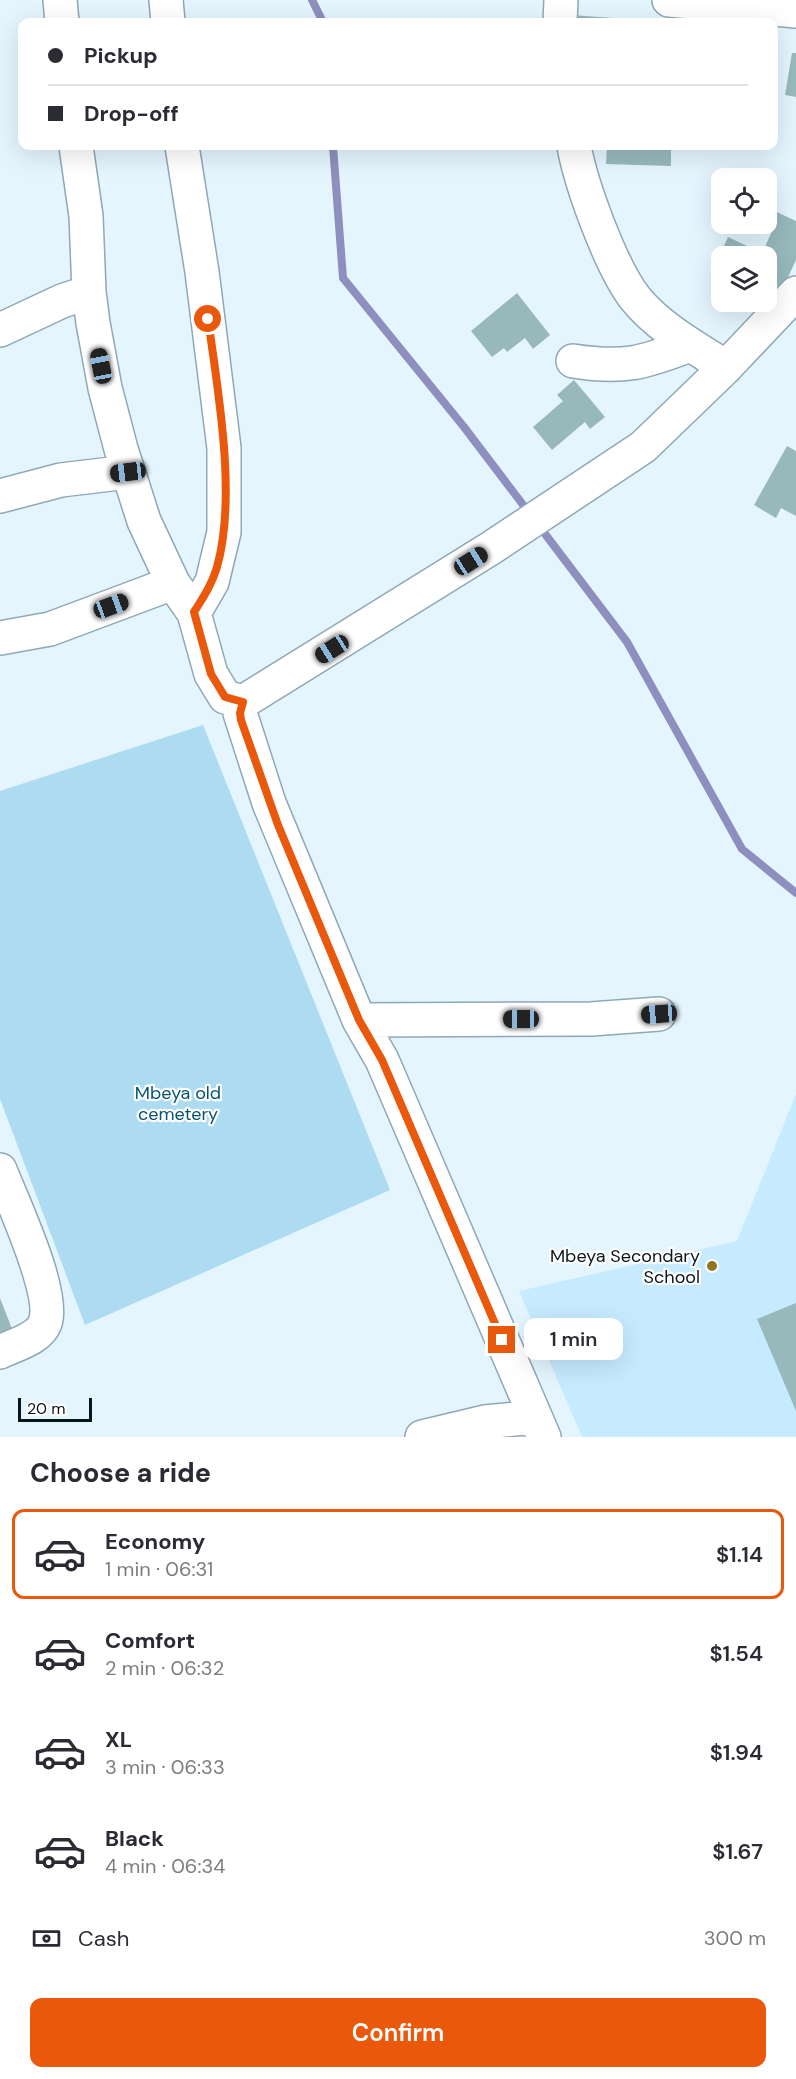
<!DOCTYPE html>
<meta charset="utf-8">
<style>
body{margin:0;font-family:"DM Sans",sans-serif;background:#f7f7f7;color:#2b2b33;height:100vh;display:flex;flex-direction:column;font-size:22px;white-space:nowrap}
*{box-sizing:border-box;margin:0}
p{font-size:20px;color:#7c7c81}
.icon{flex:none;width:33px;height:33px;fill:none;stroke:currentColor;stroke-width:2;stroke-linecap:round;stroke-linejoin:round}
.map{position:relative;height:1437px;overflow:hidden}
.details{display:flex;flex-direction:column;background:#fff;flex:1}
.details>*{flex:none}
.hud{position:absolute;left:18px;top:18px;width:760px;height:132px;border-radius:12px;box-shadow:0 6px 24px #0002;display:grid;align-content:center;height:132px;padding:0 30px;background:#fff}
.fabs{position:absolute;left:711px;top:168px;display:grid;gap:12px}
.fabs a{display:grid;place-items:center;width:66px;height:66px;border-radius:12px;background:#fff;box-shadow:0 6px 24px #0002;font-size:30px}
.scale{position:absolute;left:18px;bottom:15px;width:74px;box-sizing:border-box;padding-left:6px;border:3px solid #0a151a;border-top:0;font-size:16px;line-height:21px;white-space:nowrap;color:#0a151a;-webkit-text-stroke:4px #fff;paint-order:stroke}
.end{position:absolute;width:27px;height:27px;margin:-14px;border:8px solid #ea580c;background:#fff;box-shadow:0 0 0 3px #fff}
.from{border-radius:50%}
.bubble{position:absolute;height:42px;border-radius:12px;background:#fff;box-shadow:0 6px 24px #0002;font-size:20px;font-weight:600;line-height:42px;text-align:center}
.car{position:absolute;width:18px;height:36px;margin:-18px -9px;border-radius:8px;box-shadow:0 0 4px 2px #0007;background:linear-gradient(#222 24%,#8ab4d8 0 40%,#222 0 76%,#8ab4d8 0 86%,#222 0)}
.hud b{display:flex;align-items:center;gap:21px;height:57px;font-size:22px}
.hud b+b{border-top:2px solid #e1e1e2}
.hud i{width:15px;height:15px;background:#2b2b33}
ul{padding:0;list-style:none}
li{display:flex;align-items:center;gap:18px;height:90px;margin:0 12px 9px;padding:0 18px;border:3px solid transparent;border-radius:12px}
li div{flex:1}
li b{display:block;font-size:22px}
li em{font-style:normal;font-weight:600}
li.current{border-color:#ea580c}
li>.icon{width:54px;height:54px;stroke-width:1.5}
h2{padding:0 30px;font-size:27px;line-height:72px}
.pay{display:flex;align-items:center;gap:15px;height:66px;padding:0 30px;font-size:22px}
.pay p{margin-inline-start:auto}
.action{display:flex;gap:12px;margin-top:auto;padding:12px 30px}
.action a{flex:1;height:69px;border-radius:12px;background:#ea580c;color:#fff;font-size:24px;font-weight:600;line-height:69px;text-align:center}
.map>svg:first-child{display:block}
.built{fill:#c6ebfe}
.green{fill:#acdbf2}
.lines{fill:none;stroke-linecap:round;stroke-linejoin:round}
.stream{stroke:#8f8fbf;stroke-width:8}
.building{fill:#97b9bc}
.minor-casing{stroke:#8da8b6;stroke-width:36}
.minor{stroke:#fff;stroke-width:33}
.route{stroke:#ea580c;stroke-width:8}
.poi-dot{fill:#8e791e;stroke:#fff;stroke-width:2}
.labels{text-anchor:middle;stroke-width:4.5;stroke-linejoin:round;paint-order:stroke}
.park-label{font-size:18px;fill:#06536f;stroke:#fff}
.poi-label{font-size:18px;fill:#0a151a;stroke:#fff;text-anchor:end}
</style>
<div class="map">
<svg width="796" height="1437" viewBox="0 0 796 1437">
<rect width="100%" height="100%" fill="#e4f5fe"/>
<!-- built -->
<path class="built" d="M 796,1094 L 796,1437 L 582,1437 L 519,1291 L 737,1241 Z"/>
<!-- green -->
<path class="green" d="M 203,725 L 390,1190 L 85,1325 L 0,1099 L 0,791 Z"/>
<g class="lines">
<!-- stream -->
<path class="stream" d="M 312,0 L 323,22
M 333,146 L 343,278 L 464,427 L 530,514
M 539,526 L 627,642 L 742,849 L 796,893"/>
</g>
<!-- building -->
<path class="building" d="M 571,15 L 627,19 L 626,22 L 570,22 Z
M 792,53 L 796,53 L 796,97 L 785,95 Z
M 607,146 L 671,146 L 671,166 L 606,164 Z
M 766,207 L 796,221 L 796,260 L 783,288 L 766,280 L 766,256 L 719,257 L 728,237 L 762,253 L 773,229 L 761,224 L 766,224 Z
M 517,293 L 550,335 L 533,349 L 525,338 L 507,352 L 504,348 L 492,357 L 471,331 Z
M 574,380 L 605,417 L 590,429 L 585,422 L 552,450 L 533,427 L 563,401 L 557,395 Z
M 787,446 L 796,451 L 796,516 L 781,508 L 776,518 L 754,505 Z
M 0,1298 L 14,1334 L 0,1340 Z
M 796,1303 L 796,1411 L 757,1319 Z"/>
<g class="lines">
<!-- minor casing -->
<g class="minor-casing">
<path id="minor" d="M 60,0 L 62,22
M 166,0 L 168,22
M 669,0 L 796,11
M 560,22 L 561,0
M 76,146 L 86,216 L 89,292 L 93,323 L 105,388 L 121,449 L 144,521 L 173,583 L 194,613 L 211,674 L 225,697 L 243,702
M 182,146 L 202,272 L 224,448 L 224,532 L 212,582 L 194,613
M 574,146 C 581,185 611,267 635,298 C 658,327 696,348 726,367
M 0,330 L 62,301 L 89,292
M 573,361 C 624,369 643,363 690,345
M 0,496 L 61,480 L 128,472
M 0,638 L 50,629 L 173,583
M 359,1020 L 591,1019 L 659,1014
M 0,1170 C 12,1201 56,1293 45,1323 C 39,1339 14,1345 0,1352
M 422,1437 L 485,1422 L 535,1417
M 544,1437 L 382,1060 L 359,1020 L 269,803 L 240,713 L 243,702 L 491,548 L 643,447 L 726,367 L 796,293"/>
</g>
<!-- minor -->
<use href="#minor" class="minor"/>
</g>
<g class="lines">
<!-- route -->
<path class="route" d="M 208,319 C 218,391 237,497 217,567 C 212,584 203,598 194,612 L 211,674 L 225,697 L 243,702 L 240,713 L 241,720 L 278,825 L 359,1020 L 382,1060 L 502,1340"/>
</g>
<!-- markers -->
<circle class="poi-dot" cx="712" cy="1266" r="6"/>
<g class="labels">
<!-- park labels -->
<g class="park-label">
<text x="178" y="1099">Mbeya old<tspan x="178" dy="21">cemetery</tspan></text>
</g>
<!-- poi labels -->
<g class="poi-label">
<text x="700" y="1262">Mbeya Secondary<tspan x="700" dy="21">School</tspan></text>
</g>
</g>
</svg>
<div class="fabs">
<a><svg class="icon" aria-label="locate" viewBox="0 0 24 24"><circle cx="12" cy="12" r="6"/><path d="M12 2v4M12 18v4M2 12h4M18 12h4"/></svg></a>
<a><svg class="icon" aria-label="layers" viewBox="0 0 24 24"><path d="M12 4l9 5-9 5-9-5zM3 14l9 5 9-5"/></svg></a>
</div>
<div class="scale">20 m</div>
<i class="end from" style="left:208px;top:319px"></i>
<i class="end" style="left:502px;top:1340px"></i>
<div class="bubble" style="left:524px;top:1318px;width:99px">1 min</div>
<i class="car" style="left:101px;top:366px;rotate:349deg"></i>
<i class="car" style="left:128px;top:472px;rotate:263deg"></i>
<i class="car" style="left:471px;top:561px;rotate:58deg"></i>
<i class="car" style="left:111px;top:606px;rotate:70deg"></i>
<i class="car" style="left:332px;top:649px;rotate:238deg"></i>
<i class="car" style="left:659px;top:1014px;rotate:266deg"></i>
<i class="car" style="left:521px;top:1019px;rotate:270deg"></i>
<div class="hud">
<b><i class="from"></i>Pickup</b>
<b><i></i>Drop-off</b>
</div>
</div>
<section class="details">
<h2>Choose a ride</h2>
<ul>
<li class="current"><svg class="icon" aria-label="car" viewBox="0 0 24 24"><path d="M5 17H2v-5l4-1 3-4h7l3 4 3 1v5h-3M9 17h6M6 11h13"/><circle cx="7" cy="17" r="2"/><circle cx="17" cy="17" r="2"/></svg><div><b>Economy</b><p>1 min · 06:31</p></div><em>$1.14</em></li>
<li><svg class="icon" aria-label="car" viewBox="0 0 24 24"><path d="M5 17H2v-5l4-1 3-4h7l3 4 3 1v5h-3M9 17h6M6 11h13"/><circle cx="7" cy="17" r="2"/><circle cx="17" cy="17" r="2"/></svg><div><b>Comfort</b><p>2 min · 06:32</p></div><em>$1.54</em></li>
<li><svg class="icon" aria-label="car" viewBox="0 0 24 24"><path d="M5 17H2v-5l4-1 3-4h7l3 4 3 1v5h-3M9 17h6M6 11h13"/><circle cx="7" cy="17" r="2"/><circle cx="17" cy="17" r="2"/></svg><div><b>XL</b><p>3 min · 06:33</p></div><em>$1.94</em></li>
<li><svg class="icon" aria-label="car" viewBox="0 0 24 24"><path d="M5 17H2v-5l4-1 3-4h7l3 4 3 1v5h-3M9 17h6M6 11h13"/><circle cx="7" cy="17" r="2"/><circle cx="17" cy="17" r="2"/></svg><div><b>Black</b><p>4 min · 06:34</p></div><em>$1.67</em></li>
</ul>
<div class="pay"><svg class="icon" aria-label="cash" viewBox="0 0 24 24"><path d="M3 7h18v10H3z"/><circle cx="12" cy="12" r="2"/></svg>Cash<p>300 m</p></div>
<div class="action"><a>Confirm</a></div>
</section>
